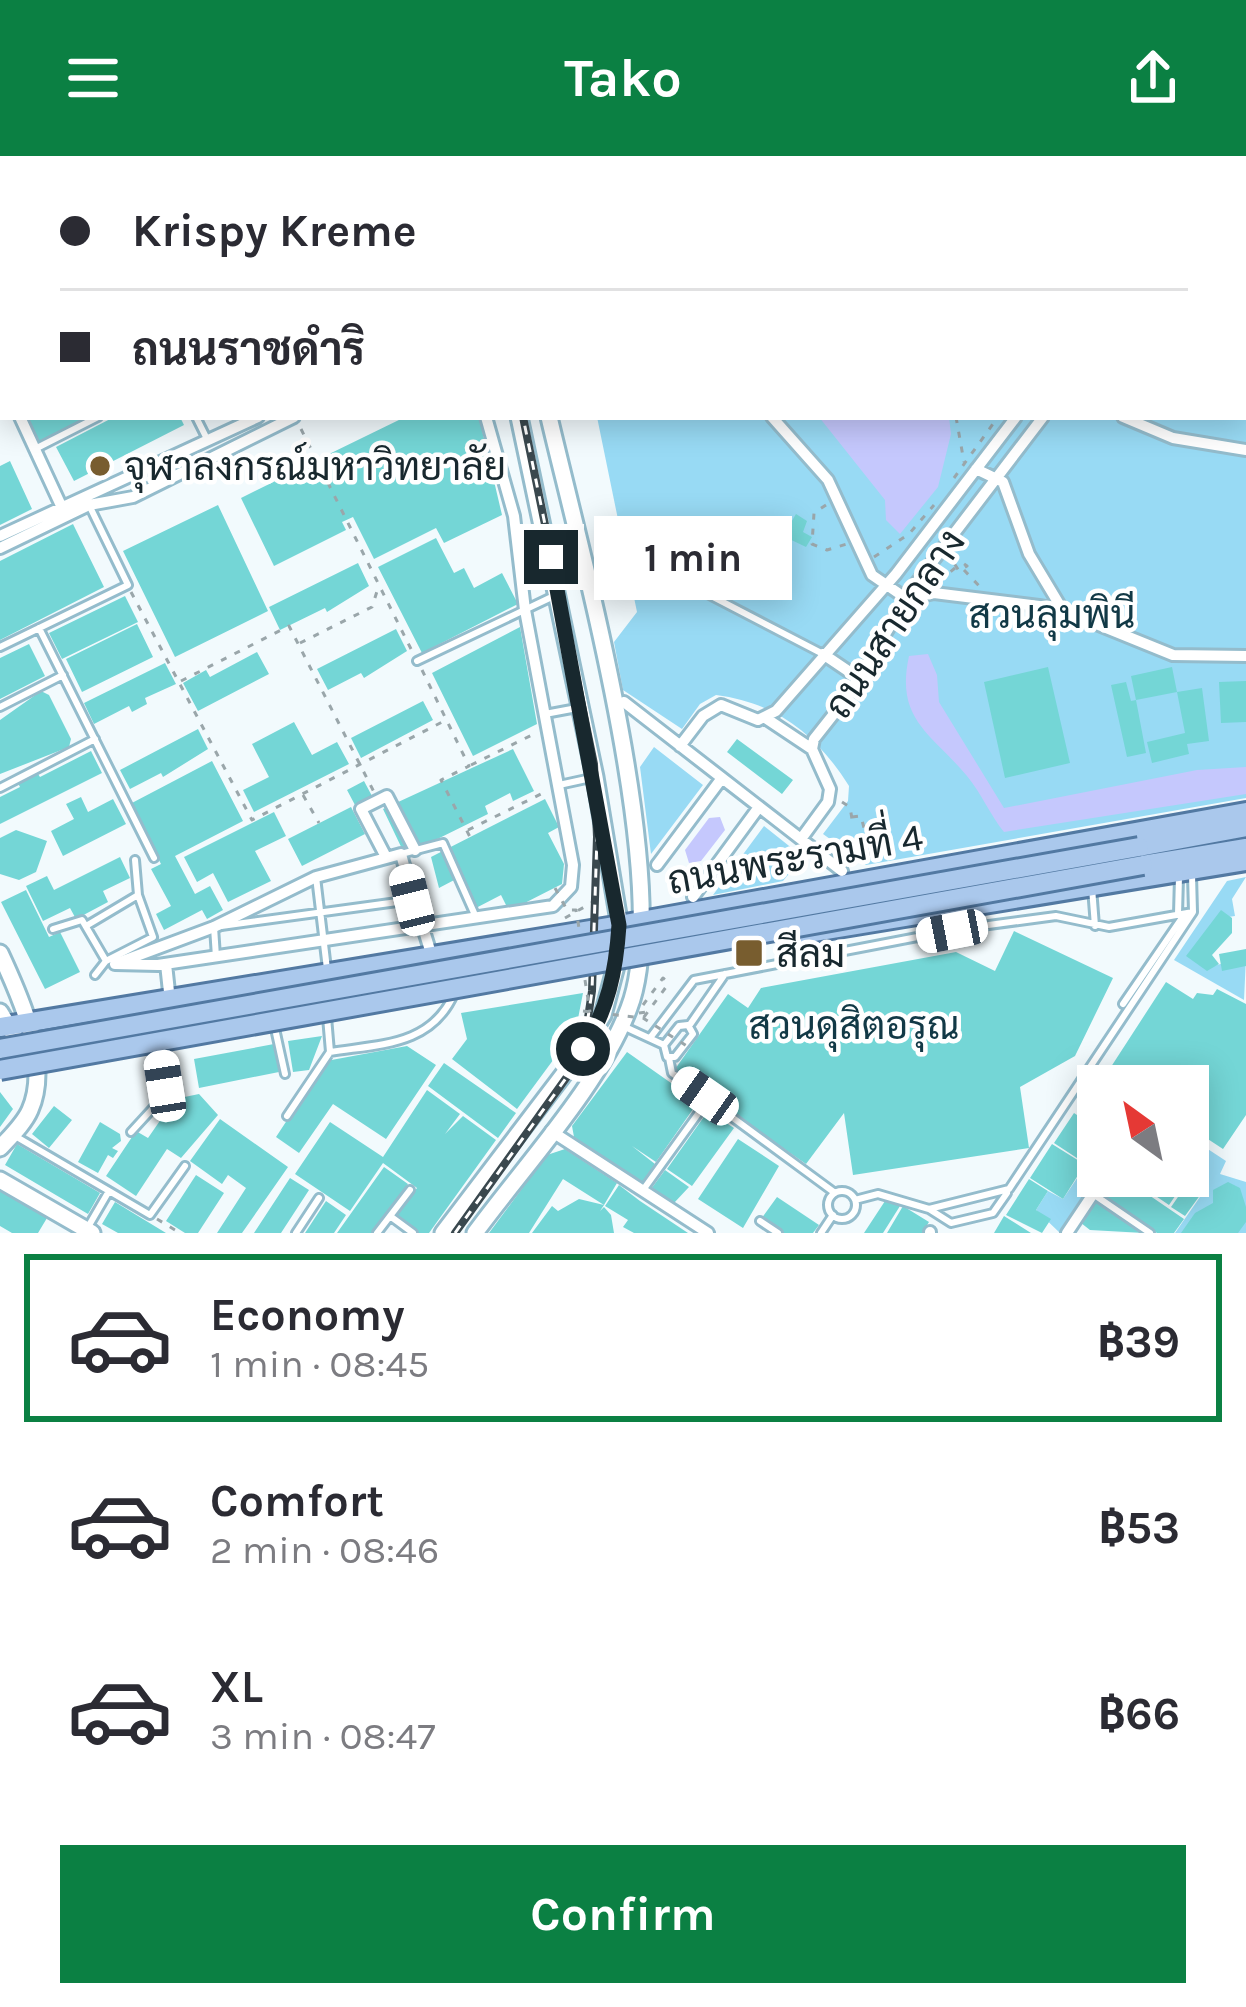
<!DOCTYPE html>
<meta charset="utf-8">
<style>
body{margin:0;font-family:Karla,Sarabun,sans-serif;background:#f2f2f3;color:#2b2b33;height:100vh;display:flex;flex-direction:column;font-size:45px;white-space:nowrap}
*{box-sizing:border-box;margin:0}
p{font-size:39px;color:#7c7c81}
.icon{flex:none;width:66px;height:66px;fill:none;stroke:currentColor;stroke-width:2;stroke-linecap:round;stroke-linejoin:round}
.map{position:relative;height:1077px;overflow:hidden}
.panel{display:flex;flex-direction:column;background:#fff;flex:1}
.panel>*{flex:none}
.hud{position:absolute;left:0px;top:0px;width:1248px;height:264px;box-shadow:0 6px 30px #0003;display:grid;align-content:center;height:264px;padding:0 60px;background:#fff}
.needle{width:78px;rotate:327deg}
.controls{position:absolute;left:1077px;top:909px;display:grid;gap:24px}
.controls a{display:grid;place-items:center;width:132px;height:132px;border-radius:0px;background:#fff;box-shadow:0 6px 30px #0003;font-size:60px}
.end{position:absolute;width:54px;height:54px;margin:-27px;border:15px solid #18282e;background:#fff;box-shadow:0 0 0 6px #fff}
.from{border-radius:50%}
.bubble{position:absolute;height:84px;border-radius:0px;background:#fff;box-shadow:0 6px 30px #0003;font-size:39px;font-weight:700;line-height:84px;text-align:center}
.car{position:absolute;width:36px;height:72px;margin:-36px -18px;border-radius:15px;box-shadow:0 0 9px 3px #0007;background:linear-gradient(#fff 24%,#345 0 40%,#fff 0 76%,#345 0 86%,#fff 0)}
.hud b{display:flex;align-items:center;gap:42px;height:114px;font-size:45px}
.hud b+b{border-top:3px solid #e1e1e2}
.hud i{width:30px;height:30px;background:#2b2b33}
ul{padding:21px 0 0;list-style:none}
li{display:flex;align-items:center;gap:36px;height:168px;margin:0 24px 18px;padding:0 36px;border:6px solid transparent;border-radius:0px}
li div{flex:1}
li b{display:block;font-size:45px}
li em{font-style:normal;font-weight:700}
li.active{border-color:#0b8043}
li>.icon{width:108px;height:108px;stroke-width:1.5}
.action{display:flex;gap:24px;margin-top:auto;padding:24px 60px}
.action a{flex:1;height:138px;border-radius:0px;background:#0b8043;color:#fff;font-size:48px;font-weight:700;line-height:138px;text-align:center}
header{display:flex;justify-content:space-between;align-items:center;height:156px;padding:0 60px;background:#0b8043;color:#fff;font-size:54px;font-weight:700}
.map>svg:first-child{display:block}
.green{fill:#98daf4}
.water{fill:#c5c8fd}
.building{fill:#74d6d6}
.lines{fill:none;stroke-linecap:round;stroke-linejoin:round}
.lane-casing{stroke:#94bccc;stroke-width:12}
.street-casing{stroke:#94bccc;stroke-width:16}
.secondary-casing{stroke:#94bccc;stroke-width:21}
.primary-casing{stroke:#5279a2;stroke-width:24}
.path{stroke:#9aa6aa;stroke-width:3;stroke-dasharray:6 9;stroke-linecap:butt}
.lane{stroke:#fff;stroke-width:6}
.street{stroke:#fff;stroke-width:10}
.secondary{stroke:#fff;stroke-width:15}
.primary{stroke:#aac8ec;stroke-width:18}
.rail-casing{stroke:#3a484e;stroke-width:8}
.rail{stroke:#fff;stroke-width:3;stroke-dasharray:9;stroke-linecap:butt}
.primary-bridge-casing{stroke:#5279a2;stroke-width:24;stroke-linecap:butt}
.path-bridge{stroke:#9aa6aa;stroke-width:3;stroke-dasharray:6 9;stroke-linecap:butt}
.primary-bridge{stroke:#aac8ec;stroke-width:18}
.route{stroke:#18282e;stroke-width:15}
.poi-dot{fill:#785d2f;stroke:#fff;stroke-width:4.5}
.labels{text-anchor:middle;stroke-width:9;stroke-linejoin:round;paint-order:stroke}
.poi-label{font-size:39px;fill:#18282e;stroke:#fff;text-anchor:start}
.park-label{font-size:39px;fill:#123946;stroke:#fff}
.street-label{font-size:39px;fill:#18282e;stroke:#fff}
</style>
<header><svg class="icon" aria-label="menu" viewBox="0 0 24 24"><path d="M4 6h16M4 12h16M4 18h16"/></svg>Tako<svg class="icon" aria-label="share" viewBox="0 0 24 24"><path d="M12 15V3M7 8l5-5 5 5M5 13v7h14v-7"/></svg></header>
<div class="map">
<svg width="1246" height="1077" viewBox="0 0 1246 1077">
<rect width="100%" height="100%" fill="#f2fafd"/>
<!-- green -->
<path class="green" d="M 541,0 L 1246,0 L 1246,642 L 866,709 L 823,678 L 848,645 L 849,630 C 817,579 777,547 716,539 L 700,548 L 682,573 L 623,534 L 614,486 L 637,456 L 597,261 L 1245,261 L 1245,3 Z
M 654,591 L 703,629 L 651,698 L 640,611 Z
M 764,670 L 803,701 L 783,725 L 713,739 Z
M 1246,721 L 1232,743 L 1235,760 L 1215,763 L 1206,812 L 1246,801 L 1244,844 L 1174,804 L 1227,725 Z
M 1188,980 L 1226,1005 L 1220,1018 L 1246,1026 L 1246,1077 L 1175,1077 L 1202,1038 L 1178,1020 L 1188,1020 Z
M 1086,1009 L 1098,1018 L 1060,1077 L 1036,1054 L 1048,1035 L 1063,1043 Z"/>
<!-- water -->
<path class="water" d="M 819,261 L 949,261 L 951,278 L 938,331 L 900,378 L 886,364 L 885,344 Z
M 928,498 L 937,519 L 939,546 L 1004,652 L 1197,614 L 1246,611 L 1246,638 L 1004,676 C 990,659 982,638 967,620 C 931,577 895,564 909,500 Z
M 720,661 L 725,674 L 701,705 L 689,707 L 685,694 L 709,662 Z"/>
<!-- building -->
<path class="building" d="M 25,261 L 88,261 L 37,286 Z
M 114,261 L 180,261 L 184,269 L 74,325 L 56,291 Z
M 405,261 L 479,261 L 502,359 L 444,387 L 436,372 L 374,403 L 353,361 L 342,366 L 346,374 L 274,410 L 241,342 L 308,309 L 315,321 L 330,314 L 323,301 Z
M 10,305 L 32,353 L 0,369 L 0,310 Z
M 218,349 L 268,455 L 175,501 L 123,395 Z
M 796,358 L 807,365 L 803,376 L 812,381 L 806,391 L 783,380 Z
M 73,368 L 104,431 L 0,484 L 0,405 Z
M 436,382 L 454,417 L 464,412 L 474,432 L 502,417 L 518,448 L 422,497 L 378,411 Z
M 358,407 L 369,430 L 327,456 L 325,452 L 280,474 L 269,451 Z
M 125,440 L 138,466 L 62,503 L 49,477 Z
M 137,468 L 153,501 L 82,536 L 66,503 Z
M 520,471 L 537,568 L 473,600 L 432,517 Z
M 396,473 L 407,495 L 364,522 L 361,517 L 328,534 L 317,513 Z
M 29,488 L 45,520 L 0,543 L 0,502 Z
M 257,496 L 269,518 L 198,555 L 183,527 L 206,514 L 210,521 Z
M 165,507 L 176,528 L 145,542 L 147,548 L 132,556 L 129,550 L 94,568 L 84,547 Z
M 1048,511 L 1070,607 L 1005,622 L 984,526 Z
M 1172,511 L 1177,536 L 1136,544 L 1146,597 L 1127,601 L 1111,529 L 1126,526 L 1131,545 L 1136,544 L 1131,520 Z
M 1246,525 L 1246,566 L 1221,567 L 1219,526 Z
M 1202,532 L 1209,585 L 1187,588 L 1189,598 L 1152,607 L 1147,586 L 1185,577 L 1177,536 Z
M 41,535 L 49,539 L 71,583 L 69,591 L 0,618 L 0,564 Z
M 423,545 L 433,564 L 361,602 L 351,582 Z
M 294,566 L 312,599 L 337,586 L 349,608 L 254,656 L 243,634 L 269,621 L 252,588 Z
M 198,573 L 208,593 L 163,621 L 161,617 L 130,633 L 120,614 Z
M 737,583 L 793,624 L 782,638 L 727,596 Z
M 513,593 L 534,635 L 513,645 L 510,637 L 485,650 L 488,658 L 405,699 L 383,653 Z
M 91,595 L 102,617 L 0,668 L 0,641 L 20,631 L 17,625 L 36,615 L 40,621 Z
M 212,605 L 243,665 L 175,700 L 195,738 L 210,730 L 223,754 L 207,763 L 202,754 L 164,774 L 156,758 L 171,750 L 151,713 L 161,708 L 130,648 Z
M 364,625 L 372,640 L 355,649 L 347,634 Z
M 81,641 L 88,656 L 113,643 L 126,668 L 63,700 L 51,675 L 74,663 L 66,648 Z
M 545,643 L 559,671 L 548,677 L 564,708 L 562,728 L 509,755 L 501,739 L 474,753 L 458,722 L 439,732 L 431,701 Z
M 351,651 L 365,678 L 302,710 L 288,683 Z
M 274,656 L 286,680 L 255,695 L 271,725 L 228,746 L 213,717 L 197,726 L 184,701 Z
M 16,674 L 47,685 L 36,716 L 19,724 L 0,718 L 0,682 Z
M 120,701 L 130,722 L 103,735 L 108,746 L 76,763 L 70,752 L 43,765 L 26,730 L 47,720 L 54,734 Z
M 26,734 L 49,781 L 60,776 L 80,816 L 45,833 L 1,746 Z
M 1221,754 L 1232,762 L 1232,777 L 1212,799 L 1219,808 L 1207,815 L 1186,800 Z
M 1014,775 L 1113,822 L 1075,900 L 1020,931 L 1029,992 L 853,1019 L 844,957 L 806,1008 L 673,916 L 728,838 L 748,852 L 761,832 L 956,796 L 995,815 Z
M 1246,793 L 1246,810 L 1222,815 L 1219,798 Z
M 1166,826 L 1193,843 L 1197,837 L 1213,839 L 1217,833 L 1246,848 L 1246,959 L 1223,993 L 1188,970 L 1188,930 L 1127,930 L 1107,917 Z
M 583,837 L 576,873 L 517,953 L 452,903 L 467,883 L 461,857 Z
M 322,880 L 309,914 L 293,916 L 288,885 Z
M 274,888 L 279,916 L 199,932 L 194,903 Z
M 407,890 L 436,909 L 386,983 L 333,948 L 299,997 L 276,981 L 326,905 Z
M 627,896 L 698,946 L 656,1006 L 632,990 L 655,1008 L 641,1028 L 574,981 L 572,970 Z
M 444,907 L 516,957 L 498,982 L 428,930 Z
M 1097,921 L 1112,930 L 1098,930 L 1098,955 L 1089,949 L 1086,954 L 1079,950 Z
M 427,934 L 460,958 L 445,978 L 463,960 L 496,984 L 429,1077 L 419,1077 L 395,1060 L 417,1032 L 383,1007 L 350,1055 L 295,1018 L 330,966 L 383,1001 Z
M 0,936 L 13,953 L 0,971 Z
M 199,938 L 218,959 L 181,1002 L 167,993 L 136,1040 L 106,1020 L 136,975 L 148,982 L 175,943 Z
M 54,950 L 72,964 L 49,992 L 32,978 Z
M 708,955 L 734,972 L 692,1030 L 667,1013 Z
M 1074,957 L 1098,973 L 1098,990 L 1086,1008 L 1054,987 Z
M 220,963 L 288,1011 L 242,1077 L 217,1077 L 246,1032 L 228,1019 L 222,1028 L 190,1005 Z
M 100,966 L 120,978 L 121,985 L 112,992 L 118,995 L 113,1002 L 108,999 L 98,1017 L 78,1006 Z
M 738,983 L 779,1010 L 743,1072 L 698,1043 Z
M 17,988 L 100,1037 L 88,1058 L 5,1009 Z
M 1052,988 L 1092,1013 L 1098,1005 L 1094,1024 L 1080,1016 L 1063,1043 L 1030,1022 Z
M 565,993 L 617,1027 L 604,1049 L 563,1023 L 529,1077 L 489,1077 L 547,999 Z
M 384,1011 L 408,1028 L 374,1077 L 337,1077 Z
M 665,1014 L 689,1031 L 674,1047 L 651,1033 Z
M 196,1019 L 224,1037 L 198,1077 L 185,1077 L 166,1065 Z
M 1112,1020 L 1121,1020 L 1184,1063 L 1174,1077 L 1157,1077 L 1100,1038 Z
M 1126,1020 L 1174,1020 L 1184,1027 L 1169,1049 Z
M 290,1022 L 309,1034 L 281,1077 L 254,1077 Z
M 1029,1023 L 1048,1035 L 1036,1054 L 1051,1063 L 1042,1077 L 1006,1059 Z
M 1228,1026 L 1240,1032 L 1246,1051 L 1246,1066 L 1238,1077 L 1181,1077 L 1195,1057 L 1213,1047 L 1213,1034 Z
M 1187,1028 L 1201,1038 L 1185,1060 L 1171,1051 Z
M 619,1029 L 640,1045 L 688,1077 L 634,1077 L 623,1071 L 628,1064 L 605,1050 Z
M 0,1034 L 47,1062 L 38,1077 L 12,1077 L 0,1070 Z
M 777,1041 L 819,1069 L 813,1077 L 782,1077 L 761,1063 Z
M 579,1043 L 604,1049 L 600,1055 L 604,1051 L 611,1059 L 614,1077 L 532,1077 L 552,1050 L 558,1055 Z
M 326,1045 L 346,1059 L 334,1077 L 305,1077 Z
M 885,1045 L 900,1050 L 883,1077 L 864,1077 Z
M 1096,1045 L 1106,1051 L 1144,1077 L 1090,1074 L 1081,1067 Z
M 115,1046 L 166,1077 L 118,1077 L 102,1068 Z
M 903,1050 L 929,1066 L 922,1077 L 887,1077 Z
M 1004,1060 L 1031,1077 L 994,1077 Z"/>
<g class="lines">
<!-- lane casing -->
<g class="lane-casing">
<path id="lane" d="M 0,7 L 3,13
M 196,261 L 208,285
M 35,293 L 98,261
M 694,431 L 823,498
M 39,472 L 154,702
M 0,491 L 128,429 L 89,349
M 417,505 L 556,439
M 0,551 L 63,519
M 545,558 L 577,552
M 559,629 L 591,622
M 0,632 L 95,583
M 401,698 L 443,687 L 475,759
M 135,704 L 138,739
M 316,721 L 327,813
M 1092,732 L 1095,770
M 1178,758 L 1179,721
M 86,770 L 138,739 L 153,781 L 106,805
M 53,773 L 82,764 L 106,805 L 95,819
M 782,781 L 786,807
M 216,801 L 214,771 L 412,744
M 1123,848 L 1184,759
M 327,861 L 330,896 C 380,888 431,890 454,838
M 274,868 L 285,918
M 688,869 L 693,878 L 675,901 L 667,901 L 664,889 L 679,870 Z
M 689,870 L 725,818
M 625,871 L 664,889
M 650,882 L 694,824 L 959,773 L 1056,760 L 1109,771 L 1193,756
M 669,902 L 672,917 L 835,1037
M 287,960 L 330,896
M 131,976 L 165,939 L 159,891
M 15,980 L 150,1059 L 185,1010
M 643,1034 L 703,951
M828 1049a14 14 0 1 1 28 0a14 14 0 1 1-28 0Z
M 1093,1038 L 1150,1077
M 855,1044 L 878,1038 L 929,1053 L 1009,1033 L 1193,756 L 1192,719
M 929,1053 L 951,1067 L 993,1057 L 1007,1037
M 390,1060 L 413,1077
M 760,1065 L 778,1077
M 88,1071 L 109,1035
M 296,1077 L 319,1042
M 377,1077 L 410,1034
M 821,1077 L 833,1059"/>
</g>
<!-- street casing -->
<g class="street-casing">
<path id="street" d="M 300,0 L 302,3
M 561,0 L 562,3
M 39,3 L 46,0
M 378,3 L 384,0
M 406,3 L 412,0
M 1146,3 L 1147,0
M 0,22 L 3,21
M 0,46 L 3,52
M 1245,66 L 1246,66
M 0,201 L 3,200
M 0,220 L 3,227
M 20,261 L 64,356
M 772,261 L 828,324 L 872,419 L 907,443 L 934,437 L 1039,450 L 1062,454 L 1173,499 L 1246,500
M 1123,261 L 1173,282 L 1246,294
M 976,313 L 1003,326 L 1029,398 L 1062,453
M 0,380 L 258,261
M 0,392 L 89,349 L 133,341 L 294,261
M 823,498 L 857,521
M 624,546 L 842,715
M 767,563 L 812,593
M 680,590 L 703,560 L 721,549 L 758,564 L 776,555 L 896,418 L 1016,261
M 801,683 L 828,646 L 830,633 L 812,593 L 814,583 L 848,540 L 914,430 L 1043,261
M 386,701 L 361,653 L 387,640 L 415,694
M 657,709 L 722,622
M 693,741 L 759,651
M 432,801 C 422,767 410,733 401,698 L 316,721 L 214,771 L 115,808 L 158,809 L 553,750 L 571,731 L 573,709 L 525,454 L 514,360 L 486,261
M 166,808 L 170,845
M 551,975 L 708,1077
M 930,1077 L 930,1076
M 1067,1077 L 1105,1020"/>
</g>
<!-- secondary casing -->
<g class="secondary-casing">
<path id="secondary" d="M 462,0 L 462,3
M 489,0 L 490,3
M 0,797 C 20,840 51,907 30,954 C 24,968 10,981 0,992
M 0,856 L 24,896
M 0,1024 L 92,1077
M 443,1077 L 582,894 L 603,859 L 616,810 L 618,759 L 595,621 L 519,261
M 475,1077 C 524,1010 600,929 629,852 C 675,733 580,394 549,261"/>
</g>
<!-- primary casing -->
<g class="primary-casing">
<path id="primary" d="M 1139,691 L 1246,671
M 1143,709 L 1246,692
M 789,780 L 1246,705
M 0,871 L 609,771 L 1246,656"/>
</g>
<!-- path -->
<path class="path" d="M 109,0 L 111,3
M 736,0 L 740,3
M 238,3 L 244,0
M 525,3 L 541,0
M 806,3 L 807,0
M 956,261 L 964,306
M 301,273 L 412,495
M 954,322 L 998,261
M 826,349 L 814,357 L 812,388 L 827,394 L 847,388
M 952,399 L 967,410 L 959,415 L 954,407 L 957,405
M 874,401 L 909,378 L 934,349
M 964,414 L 982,433
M 939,425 L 955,412
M 131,436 L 252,664 L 446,564
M 300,487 L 372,451 L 379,429
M 422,514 L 469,610 L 441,624 L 470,681
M 181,525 L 289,470 L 374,636
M 471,609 L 538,576
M 303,639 L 319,667
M 842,646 L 850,651 L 853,669
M 852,661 L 861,660 L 873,708
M 468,674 L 545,636
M 565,762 L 593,746
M 643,849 L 663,822 L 669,827
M 639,857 L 647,856
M 157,1063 L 180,1077"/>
<!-- lane -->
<use href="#lane" class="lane"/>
<!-- street -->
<use href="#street" class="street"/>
<!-- secondary -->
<use href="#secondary" class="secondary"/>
<!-- primary -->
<use href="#primary" class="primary"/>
<!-- rail casing -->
<g class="rail-casing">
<path id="rail" d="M 467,0 L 468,3
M 455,1077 L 569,918 L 585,882 L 592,835 L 597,681 L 594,608 L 523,261"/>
</g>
<!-- rail -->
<use href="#rail" class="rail"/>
<!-- primary-bridge casing -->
<g class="primary-bridge-casing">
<path id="primary-bridge" d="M 0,893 L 1139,691
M 0,914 L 1143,709"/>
</g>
<!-- path-bridge -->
<path class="path-bridge" d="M 555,732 L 567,754 L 576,754 L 579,772
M 585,824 L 590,856
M 583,855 L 643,862 L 690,892
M 644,861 L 669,827"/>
<!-- primary-bridge -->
<use href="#primary-bridge" class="primary-bridge"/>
</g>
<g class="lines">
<!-- route -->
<path class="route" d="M 551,401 L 619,769 C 616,816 608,853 583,893"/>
</g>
<!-- markers -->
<g class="poi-dot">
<circle cx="100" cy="310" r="12"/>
<rect x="734" y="782" width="30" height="30" rx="6"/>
</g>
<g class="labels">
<!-- poi labels -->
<g class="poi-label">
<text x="124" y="324">จุฬาลงกรณ์มหาวิทยาลัย</text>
<text x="776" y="811">สีลม</text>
</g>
<!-- park labels -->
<g class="park-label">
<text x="1052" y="472">สวนลุมพินี</text>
<text x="854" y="883">สวนดุสิตอรุณ</text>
</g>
<!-- street labels -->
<g class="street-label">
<text transform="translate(894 467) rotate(-56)" y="14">ถนนสายกลาง</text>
<text transform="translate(795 702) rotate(-10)" y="14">ถนนพระรามที่ 4</text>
</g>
</g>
</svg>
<div class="controls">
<a><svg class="needle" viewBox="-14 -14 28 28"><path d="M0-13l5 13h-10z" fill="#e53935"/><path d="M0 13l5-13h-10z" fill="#7c7c81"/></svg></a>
</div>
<i class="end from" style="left:583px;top:893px"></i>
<i class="end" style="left:551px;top:401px"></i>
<div class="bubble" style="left:594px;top:360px;width:198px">1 min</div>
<i class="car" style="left:412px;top:744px;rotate:346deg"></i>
<i class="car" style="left:952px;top:775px;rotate:259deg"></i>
<i class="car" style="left:165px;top:930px;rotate:351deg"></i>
<i class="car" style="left:705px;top:940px;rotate:305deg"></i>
<div class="hud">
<b><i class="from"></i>Krispy Kreme</b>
<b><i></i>ถนนราชดำริ</b>
</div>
</div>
<section class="panel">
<ul>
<li class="active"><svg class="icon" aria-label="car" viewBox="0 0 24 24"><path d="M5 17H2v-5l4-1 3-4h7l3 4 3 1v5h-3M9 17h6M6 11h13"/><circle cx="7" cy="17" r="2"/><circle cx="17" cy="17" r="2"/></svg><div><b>Economy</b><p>1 min · 08:45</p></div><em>฿39</em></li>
<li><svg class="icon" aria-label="car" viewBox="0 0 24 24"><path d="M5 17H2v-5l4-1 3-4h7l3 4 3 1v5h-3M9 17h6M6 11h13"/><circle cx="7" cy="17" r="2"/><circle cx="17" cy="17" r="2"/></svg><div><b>Comfort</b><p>2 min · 08:46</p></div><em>฿53</em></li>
<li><svg class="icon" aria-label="car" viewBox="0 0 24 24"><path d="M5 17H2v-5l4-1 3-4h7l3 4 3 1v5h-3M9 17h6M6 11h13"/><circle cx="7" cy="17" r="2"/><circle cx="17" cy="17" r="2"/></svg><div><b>XL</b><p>3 min · 08:47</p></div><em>฿66</em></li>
</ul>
<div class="action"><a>Confirm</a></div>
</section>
